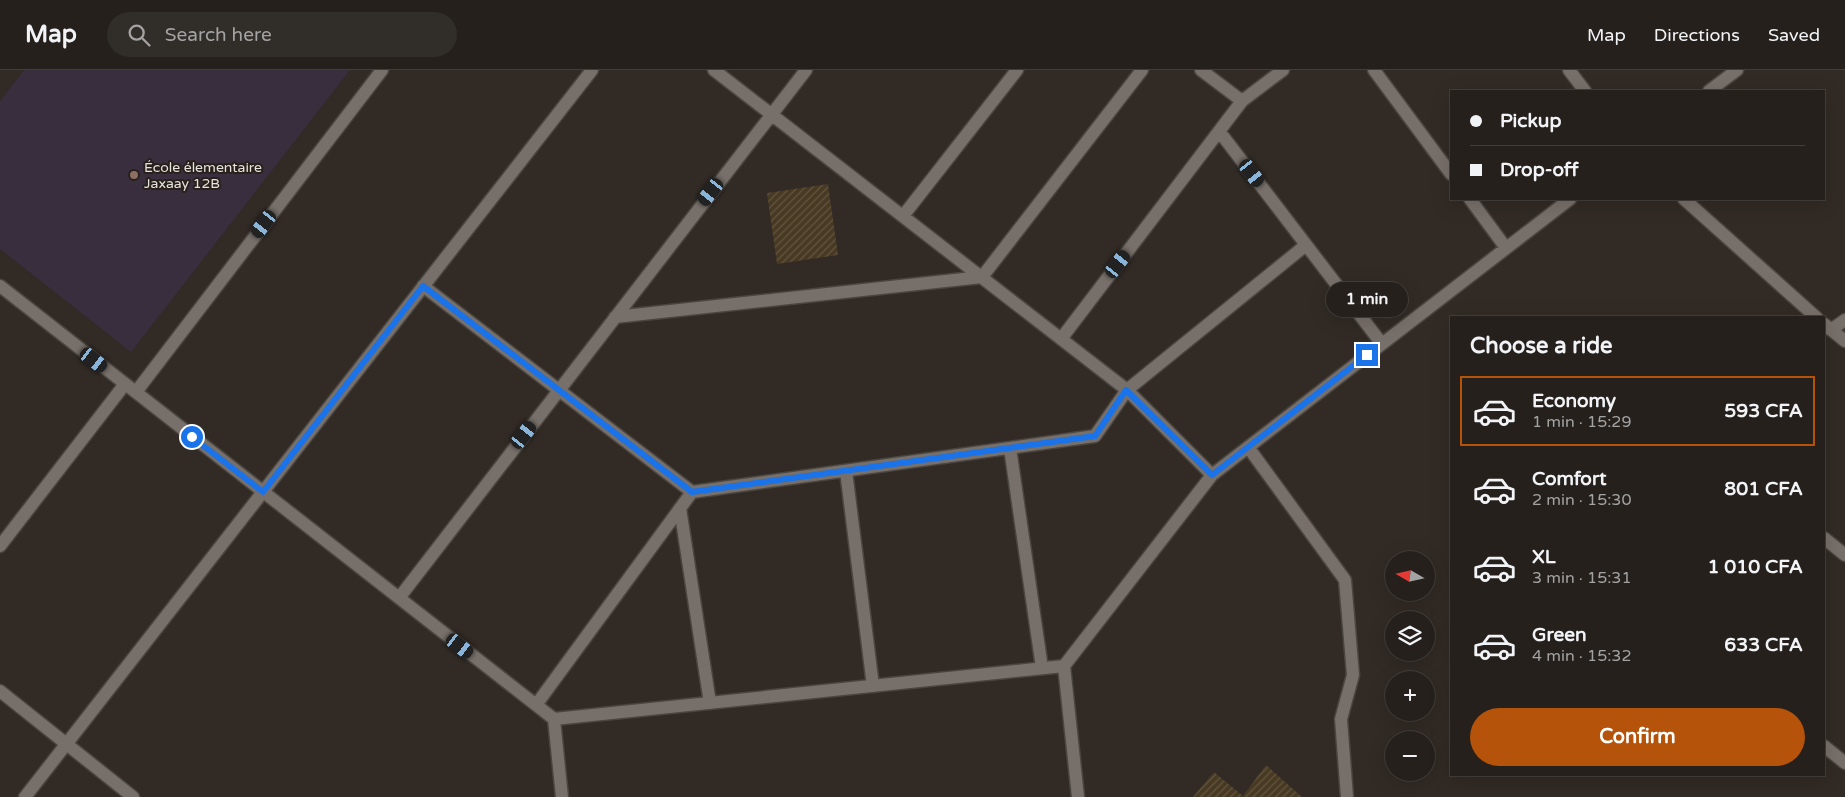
<!DOCTYPE html>
<meta charset="utf-8">
<style>
body{margin:0;font-family:"Varela Round",sans-serif;background:#312d29;color:#f1f3f6;height:100vh;display:flex;flex-direction:column;font-size:19px;white-space:nowrap}
*{box-sizing:border-box;margin:0}
p{font-size:16px;color:#a3a3a3}
.icon{flex:none;width:28px;height:28px;fill:none;stroke:currentColor;stroke-width:2;stroke-linecap:round;stroke-linejoin:round}
.map{position:relative;flex:1;overflow:hidden}
.sheet{position:absolute;left:1450px;top:246px;width:375px;height:460px;display:flex;flex-direction:column;background:#25201c;border-radius:0px;box-shadow:0 5px 20px #0002,0 0 0 1px #423e3b}
.sheet>*{flex:none}
.hud{position:absolute;left:1450px;top:20px;width:375px;height:110px;border-radius:0px;box-shadow:0 5px 20px #0002,0 0 0 1px #423e3b;display:grid;align-content:center;height:110px;padding:0 20px;background:#25201c}
.needle{width:32px;rotate:279deg}
.tools{position:absolute;left:1385px;top:481px;display:grid;gap:10px}
.tools a{display:grid;place-items:center;width:50px;height:50px;border-radius:50%;background:#25201c;box-shadow:0 5px 20px #0002,0 0 0 1px #423e3b;font-size:25px}
.end{position:absolute;width:22px;height:22px;margin:-11px;border:6px solid #1a73e8;background:#fff;box-shadow:0 0 0 2px #fff}
.from{border-radius:50%}
.bubble{position:absolute;height:35px;border-radius:18px;background:#25201c;box-shadow:0 5px 20px #0002,0 0 0 1px #423e3b;font-size:16px;font-weight:800;line-height:35px;text-align:center}
.car{position:absolute;width:15px;height:30px;margin:-15px -8px;border-radius:6px;box-shadow:0 0 4px 1px #0007;background:linear-gradient(#222 24%,#8ab4d8 0 40%,#222 0 76%,#8ab4d8 0 86%,#222 0)}
.hud b{display:flex;align-items:center;gap:18px;height:48px;font-size:19px}
.hud b+b{border-top:1px solid #423e3b}
.hud i{width:12px;height:12px;background:#f1f3f6}
ul{padding:0;list-style:none}
li{display:flex;align-items:center;gap:15px;height:70px;margin:0 10px 8px;padding:0 10px;border:2px solid transparent;border-radius:0px}
li div{flex:1}
li b{display:block;font-size:19px}
li em{font-style:normal;font-weight:800}
li.current{border-color:#b45309}
li>.icon{width:45px;height:45px;stroke-width:1.5}
h2{padding:0 20px;font-size:22px;line-height:60px}
.action{display:flex;gap:10px;margin-top:auto;padding:10px 20px}
.action a{flex:1;height:58px;border-radius:30px;background:#b45309;color:#fff;font-size:20px;font-weight:800;line-height:58px;text-align:center}
header{display:flex;align-items:center;gap:30px;box-sizing:border-box;height:70px;padding:0 25px;background:#25201c;border-bottom:1px solid #423e3b}
header strong{font-size:24px}
nav{display:flex;gap:28px;margin-inline-start:auto;font-size:18px}
.search{width:350px;height:45px;background:#312d29;display:flex;align-items:center;gap:12px;box-sizing:border-box;padding:0 18px;border-radius:28px;color:#a3a3a3;font-size:19px}
.map>svg:first-child{display:block}
.education{fill:#392e3d}
.building{fill:url(#building-hatch)}
.lines{fill:none;stroke-linecap:round;stroke-linejoin:round}
.minor-casing{stroke:#4a4540;stroke-width:15}
.minor{stroke:#776f69;stroke-width:12}
.route{stroke:#1a73e8;stroke-width:6}
.education-dot{fill:#8d6e63;stroke:#27201b;stroke-width:2}
.labels{text-anchor:middle;stroke-width:4;stroke-linejoin:round;paint-order:stroke}
.poi-label{font-size:14px;fill:#e6e2de;stroke:#27201b;text-anchor:start}
</style>
<header>
<strong>Map</strong>
<div class="search"><svg class="icon" aria-label="search" viewBox="0 0 24 24"><circle cx="10" cy="10" r="6"/><path d="M15 15l6 6"/></svg>Search here</div>
<nav><a>Map</a><a>Directions</a><a>Saved</a></nav>
</header>
<div class="map">
<svg width="1845" height="727" viewBox="0 0 1845 727">
<defs>
<pattern id="building-hatch" width="6" height="6" patternUnits="userSpaceOnUse" patternTransform="scale(1.25)"><rect width="6" height="6" fill="#483922"/><path d="M-1 1l2-2M0 6l6-6M5 7l2-2" fill="none" stroke="#625542"/></pattern>
</defs>
<rect width="100%" height="100%" fill="#312a25"/>
<!-- education -->
<path class="education" d="M 24,0 L 350,0 L 131,282 L 0,179 L 0,31 Z"/>
<!-- building -->
<path class="building" d="M 828,114 L 838,185 L 777,194 L 767,123 Z
M 1266,695 L 1302,727 L 1193,727 L 1214,702 L 1243,726 Z"/>
<g class="lines">
<!-- minor casing -->
<g class="minor-casing">
<path id="minor" d="M 714,0 L 1127,320 L 1212,405
M 1201,0 L 1242,31
M 1374,0 L 1451,104
M 1569,0 L 1585,21
M 1709,21 L 1737,0
M 1219,61 L 1382,274
M 1470,129 L 1506,178
M 1684,129 L 1817,248
M 903,146 L 1017,0
M 0,216 L 554,649 L 1064,596
M 423,216 L 692,422 L 1095,366 L 1127,320 L 1306,175
M 615,247 L 982,207 L 1142,0
M 1824,254 L 1845,271
M 1831,260 L 1845,250
M 1061,269 L 1242,31 L 1283,0
M 136,322 L 382,0
M 1248,377 L 1345,510 L 1353,605 L 1341,649 L 1347,727
M 1010,378 L 1042,598
M 846,401 L 873,616
M 680,438 L 710,633
M 1824,468 L 1845,485
M 0,476 L 125,314
M 399,528 L 806,0
M 0,621 L 133,727
M 536,635 L 692,422
M 554,649 L 562,727
M 1824,676 L 1845,693
M 25,727 L 592,0
M 1078,727 L 1064,596 L 1212,405 L 1570,129"/>
</g>
<!-- minor -->
<use href="#minor" class="minor"/>
</g>
<g class="lines">
<!-- route -->
<path class="route" d="M 192,367 L 263,422 L 423,216 L 692,422 L 1095,366 L 1126,320 L 1212,405 L 1367,285"/>
</g>
<!-- markers -->
<circle class="education-dot" cx="134" cy="105" r="5"/>
<g class="labels">
<!-- poi labels -->
<g class="poi-label">
<text x="144" y="102">École élementaire<tspan x="144" dy="16">Jaxaay 12B</tspan></text>
</g>
</g>
</svg>
<div class="tools">
<a><svg class="needle" viewBox="-14 -14 28 28"><path d="M0-13l5 13h-10z" fill="#e53935"/><path d="M0 13l5-13h-10z" fill="#a3a3a3"/></svg></a>
<a><svg class="icon" aria-label="layers" viewBox="0 0 24 24"><path d="M12 4l9 5-9 5-9-5zM3 14l9 5 9-5"/></svg></a>
<a>+</a>
<a>−</a>
</div>
<i class="end from" style="left:192px;top:367px"></i>
<i class="end" style="left:1367px;top:285px"></i>
<div class="bubble" style="left:1326px;top:212px;width:82px">1 min</div>
<i class="car" style="left:1252px;top:103px;rotate:143deg"></i>
<i class="car" style="left:711px;top:122px;rotate:218deg"></i>
<i class="car" style="left:264px;top:154px;rotate:217deg"></i>
<i class="car" style="left:1118px;top:194px;rotate:37deg"></i>
<i class="car" style="left:94px;top:290px;rotate:128deg"></i>
<i class="car" style="left:524px;top:365px;rotate:38deg"></i>
<i class="car" style="left:460px;top:576px;rotate:128deg"></i>
<div class="hud">
<b><i class="from"></i>Pickup</b>
<b><i></i>Drop-off</b>
</div>
<section class="sheet">
<h2>Choose a ride</h2>
<ul>
<li class="current"><svg class="icon" aria-label="car" viewBox="0 0 24 24"><path d="M5 17H2v-5l4-1 3-4h7l3 4 3 1v5h-3M9 17h6M6 11h13"/><circle cx="7" cy="17" r="2"/><circle cx="17" cy="17" r="2"/></svg><div><b>Economy</b><p>1 min · 15:29</p></div><em>593 CFA</em></li>
<li><svg class="icon" aria-label="car" viewBox="0 0 24 24"><path d="M5 17H2v-5l4-1 3-4h7l3 4 3 1v5h-3M9 17h6M6 11h13"/><circle cx="7" cy="17" r="2"/><circle cx="17" cy="17" r="2"/></svg><div><b>Comfort</b><p>2 min · 15:30</p></div><em>801 CFA</em></li>
<li><svg class="icon" aria-label="car" viewBox="0 0 24 24"><path d="M5 17H2v-5l4-1 3-4h7l3 4 3 1v5h-3M9 17h6M6 11h13"/><circle cx="7" cy="17" r="2"/><circle cx="17" cy="17" r="2"/></svg><div><b>XL</b><p>3 min · 15:31</p></div><em>1 010 CFA</em></li>
<li><svg class="icon" aria-label="car" viewBox="0 0 24 24"><path d="M5 17H2v-5l4-1 3-4h7l3 4 3 1v5h-3M9 17h6M6 11h13"/><circle cx="7" cy="17" r="2"/><circle cx="17" cy="17" r="2"/></svg><div><b>Green</b><p>4 min · 15:32</p></div><em>633 CFA</em></li>
</ul>
<div class="action"><a>Confirm</a></div>
</section>
</div>
